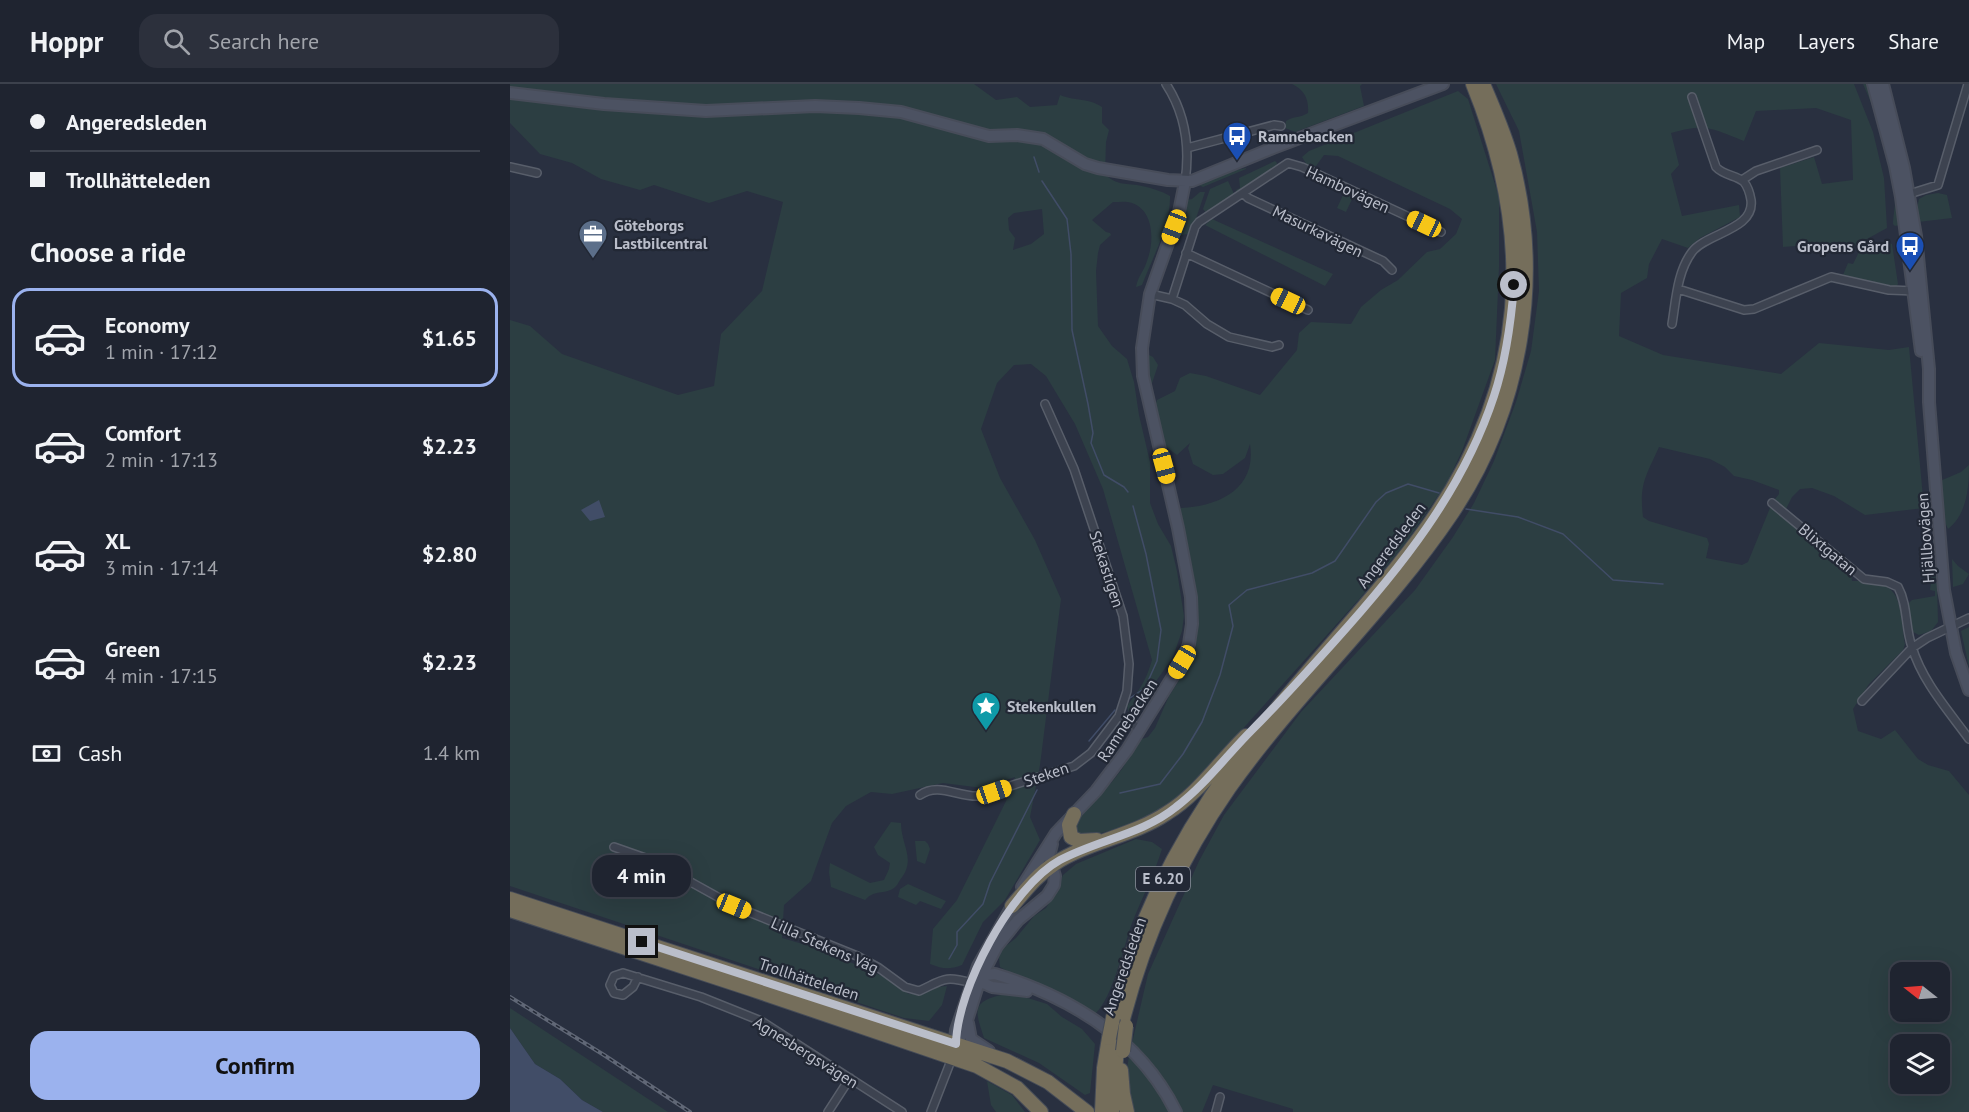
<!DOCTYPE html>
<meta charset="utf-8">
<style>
body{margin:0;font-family:"PT Sans",sans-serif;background:#2c303c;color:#f1f3f6;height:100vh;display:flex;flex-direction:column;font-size:22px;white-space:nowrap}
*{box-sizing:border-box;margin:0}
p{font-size:20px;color:#a1a4ab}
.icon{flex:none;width:33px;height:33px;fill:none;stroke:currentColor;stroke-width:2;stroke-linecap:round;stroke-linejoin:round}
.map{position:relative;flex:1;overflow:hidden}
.drawer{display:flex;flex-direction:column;background:#1f2430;width:510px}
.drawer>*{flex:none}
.banner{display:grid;align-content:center;height:132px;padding:0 30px;background:#1f2430}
.needle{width:39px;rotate:287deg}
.controls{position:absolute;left:1380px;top:878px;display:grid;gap:12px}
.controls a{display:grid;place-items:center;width:60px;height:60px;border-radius:12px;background:#1f2430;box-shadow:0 6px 24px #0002,0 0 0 2px #3c414c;font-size:30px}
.end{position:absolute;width:27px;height:27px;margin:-14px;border:8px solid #babeca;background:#111;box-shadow:0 0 0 3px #111}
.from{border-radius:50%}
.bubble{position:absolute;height:42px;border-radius:18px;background:#1f2430;box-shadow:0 6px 24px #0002,0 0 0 2px #3c414c;font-size:20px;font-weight:700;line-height:42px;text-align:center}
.car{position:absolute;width:18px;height:36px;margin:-18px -9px;border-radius:8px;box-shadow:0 0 4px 2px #0007;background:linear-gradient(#f5c518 24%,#345 0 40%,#f5c518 0 76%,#345 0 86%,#f5c518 0)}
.banner b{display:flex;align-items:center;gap:21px;height:57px;font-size:22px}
.banner b+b{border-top:2px solid #3c414c}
.banner i{width:15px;height:15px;background:#f1f3f6}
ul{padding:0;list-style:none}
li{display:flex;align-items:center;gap:18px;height:99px;margin:0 12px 9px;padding:0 18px;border:3px solid transparent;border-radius:18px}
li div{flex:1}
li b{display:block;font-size:22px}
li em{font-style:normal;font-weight:700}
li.active{border-color:#9bb2ee}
li>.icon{width:54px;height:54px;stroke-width:1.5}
h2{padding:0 30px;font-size:27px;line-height:72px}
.pay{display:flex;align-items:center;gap:15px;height:66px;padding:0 30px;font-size:22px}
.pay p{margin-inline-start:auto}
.button{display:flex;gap:12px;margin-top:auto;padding:12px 30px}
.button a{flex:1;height:69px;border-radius:18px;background:#9bb2ee;color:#111;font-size:24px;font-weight:700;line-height:69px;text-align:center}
header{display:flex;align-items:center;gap:36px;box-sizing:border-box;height:84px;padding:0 30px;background:#1f2430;border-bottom:2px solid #3c414c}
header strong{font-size:28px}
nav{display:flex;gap:33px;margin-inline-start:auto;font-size:21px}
.search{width:420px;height:54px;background:#2c303c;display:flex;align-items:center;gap:15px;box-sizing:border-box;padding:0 21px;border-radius:18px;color:#a1a4ab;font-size:22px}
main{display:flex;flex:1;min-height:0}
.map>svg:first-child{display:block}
.green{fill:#2c3e42;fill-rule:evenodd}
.water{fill:#414d67}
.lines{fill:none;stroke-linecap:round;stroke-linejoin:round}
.stream{stroke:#414d67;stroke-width:1.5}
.street-casing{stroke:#585e6a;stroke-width:10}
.secondary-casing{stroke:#474c59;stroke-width:14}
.highway-casing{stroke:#454b57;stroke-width:16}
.street{stroke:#3d4350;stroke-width:7}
.secondary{stroke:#4c5262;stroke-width:10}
.highway{stroke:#756e5b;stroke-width:14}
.rail-casing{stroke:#606776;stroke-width:4}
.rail{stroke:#222835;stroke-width:1.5;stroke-dasharray:4.5;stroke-linecap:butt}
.highway-bridge-casing{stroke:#454b57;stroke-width:16;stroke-linecap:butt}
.highway-bridge{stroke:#756e5b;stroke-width:14}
.route{stroke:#babeca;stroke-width:8}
.labels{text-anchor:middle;stroke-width:4.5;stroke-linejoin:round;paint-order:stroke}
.shield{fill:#222835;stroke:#8c919d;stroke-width:1.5}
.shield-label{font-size:15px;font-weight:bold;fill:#babeca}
.poi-label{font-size:16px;font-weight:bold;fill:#babeca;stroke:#222835;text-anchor:start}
.street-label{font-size:16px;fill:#babeca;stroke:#222835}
</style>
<header>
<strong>Hoppr</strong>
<div class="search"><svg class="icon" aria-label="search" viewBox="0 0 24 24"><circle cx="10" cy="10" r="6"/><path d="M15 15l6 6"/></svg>Search here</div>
<nav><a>Map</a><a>Layers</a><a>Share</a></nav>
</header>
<main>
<section class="drawer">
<div class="banner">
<b><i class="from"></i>Angeredsleden</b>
<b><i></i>Trollhätteleden</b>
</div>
<h2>Choose a ride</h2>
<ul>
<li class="active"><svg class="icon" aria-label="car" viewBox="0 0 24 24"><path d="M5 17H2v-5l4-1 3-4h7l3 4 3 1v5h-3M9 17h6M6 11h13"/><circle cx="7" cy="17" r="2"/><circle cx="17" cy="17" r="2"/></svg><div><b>Economy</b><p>1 min · 17:12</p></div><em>$1.65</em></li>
<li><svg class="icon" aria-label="car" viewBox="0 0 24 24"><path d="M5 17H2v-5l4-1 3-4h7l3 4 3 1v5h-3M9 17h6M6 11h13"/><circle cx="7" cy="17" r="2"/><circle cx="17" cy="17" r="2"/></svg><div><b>Comfort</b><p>2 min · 17:13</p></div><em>$2.23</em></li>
<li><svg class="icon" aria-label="car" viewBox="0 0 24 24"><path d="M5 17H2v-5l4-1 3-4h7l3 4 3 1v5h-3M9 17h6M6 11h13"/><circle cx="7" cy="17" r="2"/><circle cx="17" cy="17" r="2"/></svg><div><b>XL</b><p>3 min · 17:14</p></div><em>$2.80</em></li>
<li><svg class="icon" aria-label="car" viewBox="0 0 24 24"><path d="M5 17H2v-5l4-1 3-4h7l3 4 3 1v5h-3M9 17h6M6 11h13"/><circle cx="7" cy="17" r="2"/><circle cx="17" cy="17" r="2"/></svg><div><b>Green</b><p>4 min · 17:15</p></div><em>$2.23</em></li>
</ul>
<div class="pay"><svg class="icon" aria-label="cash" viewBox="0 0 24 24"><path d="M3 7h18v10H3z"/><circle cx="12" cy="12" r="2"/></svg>Cash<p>1.4 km</p></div>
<div class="button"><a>Confirm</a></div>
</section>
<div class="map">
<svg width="1459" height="1028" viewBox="0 0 1459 1028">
<rect width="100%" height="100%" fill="#293040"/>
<!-- green -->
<path class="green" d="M 0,0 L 464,0 L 486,16 L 507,13 L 520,23 L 547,21 L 550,11 C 567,18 577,13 592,23 L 592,39 L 599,46 L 596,58 L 595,90 C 606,102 618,99 632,102 C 642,104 651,107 660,112 C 661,140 642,175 632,201 L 626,203 C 628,192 634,187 637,177 C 644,159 645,127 622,119 C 617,117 609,118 603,118 L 582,136 L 596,148 L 600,149 L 601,151 L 590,161 L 588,169 L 586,187 L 588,242 L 602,262 L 617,275 L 624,298 L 629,331 L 640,378 L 640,419 L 648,440 L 661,462 L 667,487 L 674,532 L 672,547 L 663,573 L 623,630 L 619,630 L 617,622 C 630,605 636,597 642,576 L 593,405 L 565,340 L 536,292 L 521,280 L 504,281 L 487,299 L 471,345 L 490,394 L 525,456 L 551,515 L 530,681 L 520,733 L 530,756 L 495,816 L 473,838 L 452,881 C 439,886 433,885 420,880 L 423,845 L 447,816 L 499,711 L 505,693 L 473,704 L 433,699 L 382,710 L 361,708 L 336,722 L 322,739 L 301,797 L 274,821 L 272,854 L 310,865 L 374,893 L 399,910 L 413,910 L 428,903 L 437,902 L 432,921 L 419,937 L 394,934 L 0,802 L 0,236 L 20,242 L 52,270 L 168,311 L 204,302 L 211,250 L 252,207 L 273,118 L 237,107 L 199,119 L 144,101 L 130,106 L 91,95 L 62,79 L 30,70 L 0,39 ZM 532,125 L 534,150 L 521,160 L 503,166 L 505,154 L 499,146 L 498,134 L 504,129 Z
M 782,0 L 852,0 L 850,2 L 854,22 L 785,48 L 775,44 L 776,37 C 784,32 790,34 798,29 C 799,16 795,6 782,0 Z
M 986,0 L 1344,0 L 1363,48 L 1374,94 L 1377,144 L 1337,166 L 1323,159 L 1273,163 L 1270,84 L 1304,73 L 1312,100 L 1343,96 L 1341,36 L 1306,24 L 1246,27 L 1234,57 C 1201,44 1196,39 1161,49 L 1169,81 L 1161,90 L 1172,132 L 1229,121 L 1230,133 L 1190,154 L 1178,164 L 1152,155 L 1139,180 L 1137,194 L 1111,209 L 1109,252 L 1153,271 L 1271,290 L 1309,259 L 1379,266 L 1399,263 L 1414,424 L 1355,431 L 1324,412 L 1302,404 L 1290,405 L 1282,413 L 1272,433 L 1341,489 L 1342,497 C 1394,495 1389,518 1395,560 L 1393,566 L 1359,600 L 1343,625 L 1348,647 L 1371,655 L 1385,646 L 1408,675 L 1418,681 L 1439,687 L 1459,711 L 1459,1028 L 783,1028 L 783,1025 L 703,1001 L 692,1028 L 610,1028 L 619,972 L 638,890 L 689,777 L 714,731 L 791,628 L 905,506 L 943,453 L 964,419 L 984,377 L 1006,318 L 1021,267 L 1029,207 L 1027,148 L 1009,47 ZM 1149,363 L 1200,375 L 1215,383 L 1224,392 L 1242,396 L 1269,406 L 1269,410 L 1262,419 L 1238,478 L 1232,481 L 1196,474 L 1199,460 L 1197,454 L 1139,437 L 1133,433 C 1129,400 1136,392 1149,363 ZM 1390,888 L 1430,888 L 1430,927 L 1390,927 ZM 1390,960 L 1430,960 L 1430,999 L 1390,999 Z
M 1353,0 L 1360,0 L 1380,75 L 1390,141 L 1385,142 L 1383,140 C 1383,132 1385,124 1385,117 C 1384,84 1367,30 1353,0 Z
M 948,7 L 958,15 L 989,113 L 989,183 L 985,276 L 952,367 L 937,399 L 894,461 L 851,513 L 694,688 L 657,722 L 630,738 L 574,754 L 565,750 L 568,730 L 601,699 L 612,685 L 629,656 L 638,653 L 645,644 L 659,612 L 673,590 L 684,555 L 669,428 L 671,424 C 709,422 747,405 740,360 L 735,374 L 713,390 L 703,391 L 683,380 L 678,364 L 680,359 L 667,371 L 652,360 L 644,325 L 647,316 L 665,307 L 670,294 L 680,289 L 696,292 L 750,311 L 787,266 L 789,249 L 801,238 L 841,240 L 851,223 L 871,206 L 888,196 L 917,168 L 930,165 L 946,150 L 952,135 L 940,125 L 828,72 L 814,71 L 806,82 L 797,81 L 792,73 L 799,67 Z
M 765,77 L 767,79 L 766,82 L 728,110 L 726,106 L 730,104 L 729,94 Z
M 736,84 L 736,85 L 693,103 L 689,101 L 718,88 Z
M 718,97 L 725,112 L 697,130 L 693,125 L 700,105 Z
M 690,108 L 695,108 L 681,149 L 668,152 L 677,116 L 682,115 Z
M 834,109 L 843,113 L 836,128 L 827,124 Z
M 1428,109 L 1437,111 L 1442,134 L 1408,138 L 1407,124 L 1409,115 L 1416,111 Z
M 702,135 L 823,190 L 815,202 L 695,141 Z
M 1376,157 L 1382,160 L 1388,200 L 1386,203 L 1333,191 L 1338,179 L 1343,180 L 1349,168 Z
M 639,271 L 643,273 L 648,281 L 642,299 L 639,303 L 637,273 Z
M 1459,381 C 1459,404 1457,430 1438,445 L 1434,436 L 1430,397 L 1451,388 Z
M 1442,475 L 1448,482 L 1459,490 L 1453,500 L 1443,503 Z
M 1423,480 L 1427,501 L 1428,538 L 1421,547 L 1409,551 L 1403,548 L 1398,520 L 1402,516 L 1425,512 L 1425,507 L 1420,506 Z
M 1459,543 L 1459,583 L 1451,547 Z
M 381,738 L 391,739 C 391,762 407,775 390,796 C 388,799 387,802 384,804 C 374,811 365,805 355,816 L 321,803 L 319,788 L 320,779 L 360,799 L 374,796 L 379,785 L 380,779 L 368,771 L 364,763 Z
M 626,755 L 642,758 L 652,765 C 644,791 632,814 622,839 C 613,864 603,913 585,930 L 543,907 L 504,891 L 490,883 L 489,874 L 492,865 L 506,854 L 524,832 L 536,824 L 548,803 L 553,791 L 566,780 Z
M 405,757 L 415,757 L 418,760 L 420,765 L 415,780 L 407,777 Z
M 398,800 L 436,817 L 431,825 L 410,817 L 406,821 L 388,813 L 390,805 Z
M 491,911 L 508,911 L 537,920 L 552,933 L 572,945 L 585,960 L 580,1009 L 575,1011 L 529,979 L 474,954 C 466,929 460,918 491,911 Z
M 0,924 L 158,1028 L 93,1028 L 72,1016 L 50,995 L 25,980 L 0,944 Z
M 477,997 L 502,1011 L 515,1028 L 486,1028 L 481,1021 Z"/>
<!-- water -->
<path class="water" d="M 89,416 L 95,433 L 80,437 L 71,426 Z
M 0,944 L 25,980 L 50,995 L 72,1016 L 93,1028 L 0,1028 Z"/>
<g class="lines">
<!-- stream -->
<path class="stream" d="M 524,73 L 529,88
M 532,97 L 557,135 L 561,170 L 562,246 L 578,320 L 583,349 L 581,359 L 594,391 L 614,403 L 618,408
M 956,425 L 1008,433 L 1053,450 L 1103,496 L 1153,500
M 617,616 L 635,604 L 647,577 L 651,546 L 636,470 L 623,422
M 579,657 L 605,626
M 610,709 L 650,700 L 673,670 L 692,638 L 710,591 L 723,542 L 719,521 L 737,506 L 802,489 L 825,477 L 866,418 L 876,409 L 898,400 L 929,409
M 439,875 L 447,861 L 447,848 L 473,820 L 480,799 L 527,706"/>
<!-- street casing -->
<g class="street-casing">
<path id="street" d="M 656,0 C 675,29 680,64 675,98
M 677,64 L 764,41 L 771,42
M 0,83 L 27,89
M 1232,96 L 1246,87 L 1307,66
M 733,109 L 738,114 L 873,177 L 882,186
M 1396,111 L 1428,101 L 1458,0
M 676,169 L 798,226
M 1168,205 L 1234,226 L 1244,225 L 1321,193 L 1379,206 L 1406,207
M 640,210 L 662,215 L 675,221 L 697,240 L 719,253 L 762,263 L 769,261
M 662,215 L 685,143 L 689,138 L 778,79 L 792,83 L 931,148
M 1162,240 C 1166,216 1167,188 1182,168 C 1196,149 1245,146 1241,116 C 1240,110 1238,103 1234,98 C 1227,91 1214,92 1206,83 L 1182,13
M 535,320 L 564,385 L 613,532 L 619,580 L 617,607 L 609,632 L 630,645
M 1262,419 L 1354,495 L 1377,498 L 1388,503 C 1398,521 1395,544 1402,563 C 1412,597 1438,626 1459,655
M 1352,617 L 1402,564 L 1417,554 L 1459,534
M 410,711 C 428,698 448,713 468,712 L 564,682 L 581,669 L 609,632
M 104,763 L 141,776 L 224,822 L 347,872 L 369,884 L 395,903 L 409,907 C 433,896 434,891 461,899
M 128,893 L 123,903 L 113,911 L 104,909 L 100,901 L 104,892 L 113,889 L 191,913 L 251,937 L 392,1028
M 318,1028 L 340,994
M 421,1028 L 442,974
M 706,1028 L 710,1013"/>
</g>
<!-- secondary casing -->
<g class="secondary-casing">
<path id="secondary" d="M 1363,0 L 1385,82 L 1391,113 L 1411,267
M 1373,0 L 1394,84 L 1406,152 L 1419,285 L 1419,318 L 1434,506 L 1446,569 L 1459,606
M 0,9 L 94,20 L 196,27 L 305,22 L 349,24 L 391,28 L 479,52 L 507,51 L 533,55 L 575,80 L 588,84 L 658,96 L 682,97 L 763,64 L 933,0
M 512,803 L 546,749 L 586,707 L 617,666 L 672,578 L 679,560 L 682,540 L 681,513 L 668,444 L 633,292 L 632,264 L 640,210 L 669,128 L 675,98
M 470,895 L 471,898 L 482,903 L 517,907
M 461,899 L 475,891 L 485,890 C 560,913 630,955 666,1028
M 458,939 L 461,955 L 479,967
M 446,960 L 453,949 L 470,895 L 487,862 L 508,836 L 537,812 L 544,801 L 545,792 L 539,772 L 542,760
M 444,968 L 446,946 L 468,882 L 505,817"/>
</g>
<!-- highway casing -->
<g class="highway-casing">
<path id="highway" d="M 564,730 L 559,741 L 561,753 L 569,757 L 587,756
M 0,815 L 497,977 L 538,998 L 577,1028
M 502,822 C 515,807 527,791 544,780 C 579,757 623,752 657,729 C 688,710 710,677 736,652
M 0,826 L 241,905 L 467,982 L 507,1004 L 531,1028
M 603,934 C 627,830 679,736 745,652 C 801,579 867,514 920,439 C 1018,300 1026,155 963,0
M 611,943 C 632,858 669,776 719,704 C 787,608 876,527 942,429 C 1012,324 1034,192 1000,70 C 993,46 983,23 973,0
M 611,986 L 613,1010 L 617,1028
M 592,1028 L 594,984 L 599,954
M 602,1028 L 607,963"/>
</g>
<!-- street -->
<use href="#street" class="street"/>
<!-- secondary -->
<use href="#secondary" class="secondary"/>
<!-- highway -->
<use href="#highway" class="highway"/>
<!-- rail casing -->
<g class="rail-casing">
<path id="rail" d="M 0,913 L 94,971 L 180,1028"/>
</g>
<!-- rail -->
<use href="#rail" class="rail"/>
<!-- highway-bridge casing -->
<g class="highway-bridge-casing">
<path id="highway-bridge" d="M 599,954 L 603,934
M 613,967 L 616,942"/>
</g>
<!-- highway-bridge -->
<use href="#highway-bridge" class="highway-bridge"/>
</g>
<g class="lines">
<!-- route -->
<path class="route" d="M 132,858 L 446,960 C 447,905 501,803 550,776 C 587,756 633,750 666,723 C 695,701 717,671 742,646 C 771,617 797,588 823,559 C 889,486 953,407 984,312 C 996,276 1001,239 1004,201"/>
</g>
<!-- icons -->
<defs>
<g id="bus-pin" transform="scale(1.5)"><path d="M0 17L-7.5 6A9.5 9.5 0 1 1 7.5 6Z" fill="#1a4fb4" stroke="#222835"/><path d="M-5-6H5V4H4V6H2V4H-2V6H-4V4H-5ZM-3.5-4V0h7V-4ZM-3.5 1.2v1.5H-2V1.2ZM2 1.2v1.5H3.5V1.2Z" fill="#fff"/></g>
<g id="office-pin" transform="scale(1.5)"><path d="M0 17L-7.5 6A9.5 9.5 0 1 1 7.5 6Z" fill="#5c6f8a" stroke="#222835"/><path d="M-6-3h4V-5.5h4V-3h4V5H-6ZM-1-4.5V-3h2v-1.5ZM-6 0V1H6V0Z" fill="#fff"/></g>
<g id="sight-pin" transform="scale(1.5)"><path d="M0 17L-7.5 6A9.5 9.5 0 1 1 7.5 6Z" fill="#0f9aa8" stroke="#222835"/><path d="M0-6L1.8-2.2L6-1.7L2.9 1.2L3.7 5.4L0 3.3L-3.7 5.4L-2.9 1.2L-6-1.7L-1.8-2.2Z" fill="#fff"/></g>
</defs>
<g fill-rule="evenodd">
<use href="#bus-pin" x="727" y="52"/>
<use href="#office-pin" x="83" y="150"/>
<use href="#bus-pin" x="1400" y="162"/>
<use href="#sight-pin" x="476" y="622"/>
</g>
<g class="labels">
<!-- shield labels -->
<rect class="shield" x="626" y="783" width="54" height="24" rx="4.5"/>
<g class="shield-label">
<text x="653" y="800">E 6.20</text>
</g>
<!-- poi labels -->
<g class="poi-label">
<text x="748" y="58">Ramnebacken</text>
<text x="104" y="147">Göteborgs<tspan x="104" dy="18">Lastbilcentral</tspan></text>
<text x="1379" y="168" text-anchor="end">Gropens Gård</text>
<text x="497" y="628">Stekenkullen</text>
</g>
<!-- street labels -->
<g class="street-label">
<text transform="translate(838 105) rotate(25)" y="6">Hambovägen</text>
<text transform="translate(808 147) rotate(26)" y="6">Masurkavägen</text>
<text transform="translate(1415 454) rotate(-94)" y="6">Hjällbovägen</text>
<text transform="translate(881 461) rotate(-53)" y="6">Angeredsleden</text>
<text transform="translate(1318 465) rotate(40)" y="6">Blixtgatan</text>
<text transform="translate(597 485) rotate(72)" y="6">Stekastigen</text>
<text transform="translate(617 636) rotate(-57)" y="6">Ramnebacken</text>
<text transform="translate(536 690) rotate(-19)" y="6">Steken</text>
<text transform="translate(315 861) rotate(24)" y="6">Lilla Stekens Väg</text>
<text transform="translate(614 882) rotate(-71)" y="6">Angeredsleden</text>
<text transform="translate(299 895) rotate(18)" y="6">Trollhätteleden</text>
<text transform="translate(296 968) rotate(32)" y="6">Agnesbergsvägen</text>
</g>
</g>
</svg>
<div class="controls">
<a><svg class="needle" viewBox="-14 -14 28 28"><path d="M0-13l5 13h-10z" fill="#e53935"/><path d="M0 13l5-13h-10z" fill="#a1a4ab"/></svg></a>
<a><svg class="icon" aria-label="layers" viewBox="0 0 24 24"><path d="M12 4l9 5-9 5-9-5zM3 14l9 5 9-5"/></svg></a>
</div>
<i class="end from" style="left:1004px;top:201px"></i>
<i class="end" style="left:132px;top:858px"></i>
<div class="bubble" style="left:82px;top:771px;width:99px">4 min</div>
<i class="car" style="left:914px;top:140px;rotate:295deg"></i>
<i class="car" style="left:664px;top:143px;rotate:201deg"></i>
<i class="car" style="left:778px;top:217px;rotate:295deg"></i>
<i class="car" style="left:654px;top:382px;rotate:165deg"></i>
<i class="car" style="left:672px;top:578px;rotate:211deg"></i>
<i class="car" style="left:484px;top:708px;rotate:71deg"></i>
<i class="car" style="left:224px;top:822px;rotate:112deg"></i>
</div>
</main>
